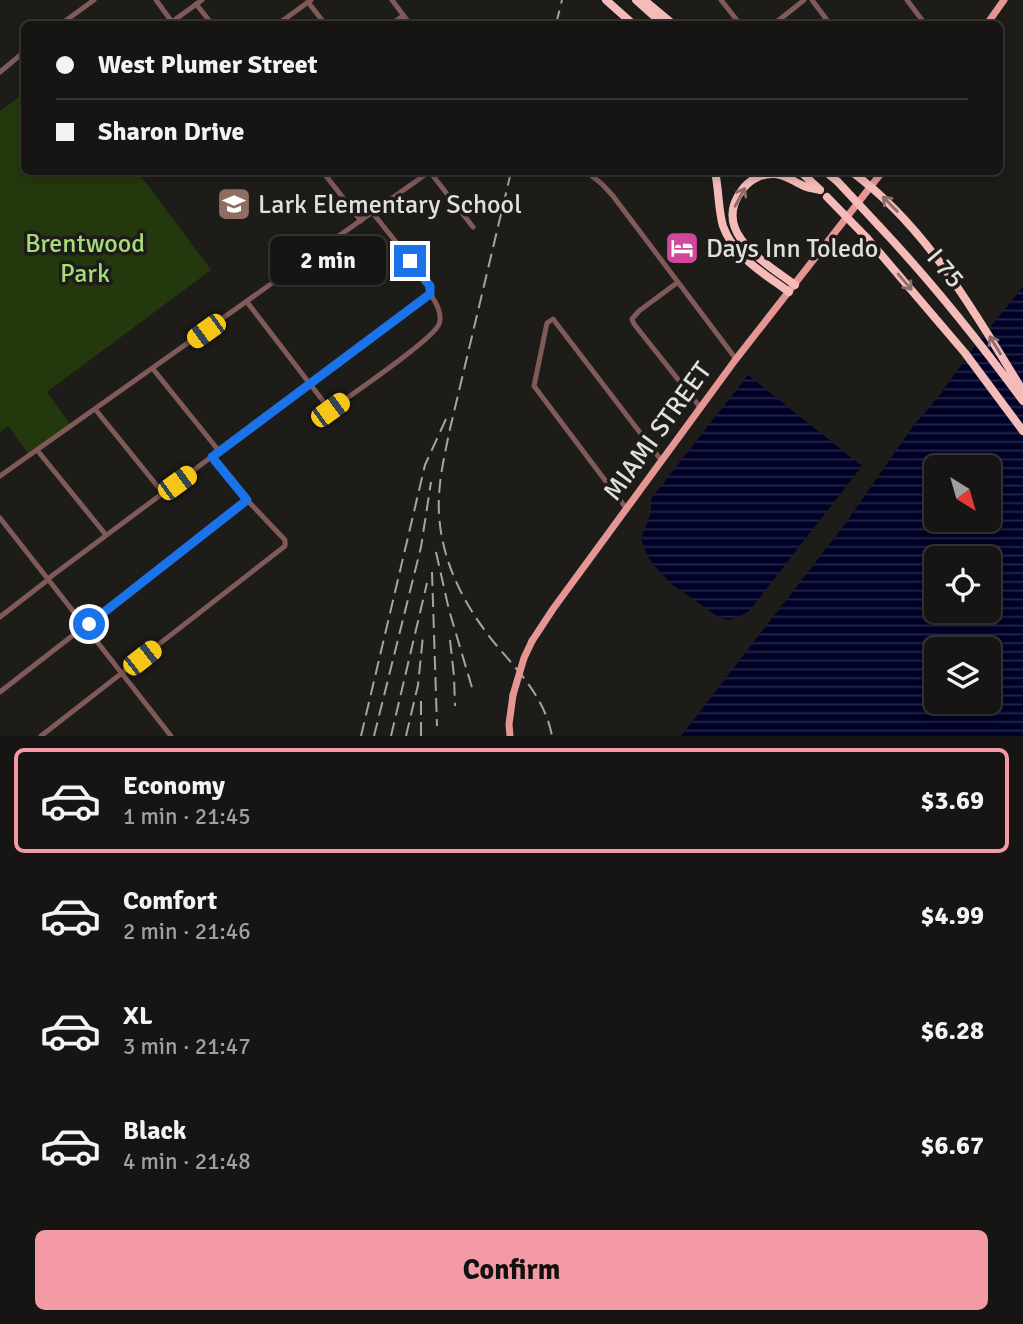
<!DOCTYPE html>
<meta charset="utf-8">
<style>
body{margin:0;font-family:Signika,sans-serif;background:#1f1e1c;color:#f1f3f6;height:100vh;display:flex;flex-direction:column;font-size:26px;white-space:nowrap}
*{box-sizing:border-box;margin:0}
p{font-size:23px;color:#9e9fa0}
.icon{flex:none;width:38px;height:38px;fill:none;stroke:currentColor;stroke-width:2;stroke-linecap:round;stroke-linejoin:round}
.map{position:relative;height:736px;overflow:hidden}
.sheet{display:flex;flex-direction:column;background:#161513;flex:1}
.sheet>*{flex:none}
.banner{position:absolute;left:21px;top:21px;width:982px;height:154px;border-radius:10px;box-shadow:0 4px 10px #0003,0 0 0 2px #353433;display:grid;align-content:center;height:154px;padding:0 35px;background:#161513}
.needle{width:46px;rotate:143deg}
.controls{position:absolute;left:924px;top:455px;display:grid;gap:14px}
.controls a{display:grid;place-items:center;width:77px;height:77px;border-radius:10px;background:#161513;box-shadow:0 4px 10px #0003,0 0 0 2px #353433;font-size:35px}
.end{position:absolute;width:32px;height:32px;margin:-16px;border:9px solid #1a73e8;background:#fff;box-shadow:0 0 0 4px #fff}
.from{border-radius:50%}
.bubble{position:absolute;height:49px;border-radius:10px;background:#161513;box-shadow:0 4px 10px #0003,0 0 0 2px #353433;font-size:23px;font-weight:800;line-height:49px;text-align:center}
.car{position:absolute;width:21px;height:42px;margin:-21px -10px;border-radius:9px;box-shadow:0 0 5px 2px #0007;background:linear-gradient(#f5c518 24%,#345 0 40%,#f5c518 0 76%,#345 0 86%,#f5c518 0)}
.banner b{display:flex;align-items:center;gap:24px;height:66px;font-size:26px}
.banner b+b{border-top:2px solid #353433}
.banner i{width:18px;height:18px;background:#f1f3f6}
ul{padding:12px 0 0;list-style:none}
li{display:flex;align-items:center;gap:21px;height:105px;margin:0 14px 10px;padding:0 21px;border:4px solid transparent;border-radius:10px}
li div{flex:1}
li b{display:block;font-size:26px}
li em{font-style:normal;font-weight:800}
li.active{border-color:#f49aa5}
li>.icon{width:63px;height:63px;stroke-width:1.5}
.button{display:flex;gap:14px;margin-top:auto;padding:14px 35px}
.button a{flex:1;height:80px;border-radius:10px;background:#f49aa5;color:#111;font-size:28px;font-weight:800;line-height:80px;text-align:center}
.map>svg:first-child{display:block}
.park{fill:#23380c}
.water{fill:url(#water-rules);fill-rule:evenodd}
.lines{fill:none;stroke-linecap:round;stroke-linejoin:round}
.minor{stroke:#7f5a58;stroke-width:5}
.major{stroke:#e59693;stroke-width:7}
.highway{stroke:#f5bbb8;stroke-width:8}
.rail{stroke:#a5a4a1;stroke-width:2;stroke-dasharray:14 7;stroke-linecap:butt}
.major-bridge{stroke:#e59693;stroke-width:7}
.highway-bridge{stroke:#f5bbb8;stroke-width:8}
.oneway{stroke:#8a6c68}
.route{stroke:#1a73e8;stroke-width:9}
.labels{text-anchor:middle;stroke-width:7;stroke-linejoin:round;paint-order:stroke}
.poi-label{font-size:26px;fill:#e1e0de;stroke:#1e1c19;text-anchor:start}
.park-label{font-size:26px;fill:#a7dd79;stroke:#1e1c19}
.street-label{font-size:26px;fill:#e1e0de;stroke:#1e1c19}
</style>
<div class="map">
<svg width="1023" height="736" viewBox="0 0 1023 736">
<defs>
<pattern id="water-rules" width="6" height="5" patternUnits="userSpaceOnUse" patternTransform="scale(1.75)"><rect width="6" height="5" fill="#000127"/><path d="M0 2.5h6" fill="none" stroke="#252646"/></pattern>
</defs>
<rect width="100%" height="100%" fill="#1e1c19"/>
<!-- park -->
<path class="park" d="M 24,93 L 24,172 L 138,172 L 211,270 L 47,392 L 70,424 L 29,454 L 8,426 L 0,432 L 0,111 Z"/>
<!-- water -->
<path class="water" d="M 1023,287 L 1023,736 L 681,736 L 845,524 L 914,425 L 939,396 L 975,346 ZM 936,467 L 989,467 L 989,520 L 936,520 ZM 936,558 L 989,558 L 989,611 L 936,611 ZM 936,649 L 989,649 L 989,702 L 936,702 Z
M 748,375 L 862,466 L 750,610 L 741,616 L 730,620 L 720,618 L 670,583 L 649,559 L 641,539 L 651,512 L 651,499 Z"/>
<g class="lines">
<!-- minor -->
<path class="minor" d="M 156,0 L 172,22
M 392,0 L 410,24
M 721,0 L 740,24
M 812,0 L 830,24
M 907,0 L 925,24
M 308,2 L 325,24
M 196,4 L 212,24
M 61,24 L 94,0
M 169,24 L 202,0
M 278,24 L 311,0
M 391,24 L 403,16
M 774,24 L 804,0
M 0,72 L 24,52
M 323,172 L 361,221
M 430,172 L 473,227
M 587,172 L 602,184 L 613,196 L 736,359
M 678,282 L 639,311 L 632,319 L 634,324 L 700,407
M 247,302 L 330,410 C 348,397 434,339 439,324 C 443,313 436,302 430,294
M 153,369 L 219,451
M 95,409 L 163,493
M 37,450 L 106,535
M 0,476 L 429,172
M 626,508 L 534,386 L 547,323 L 553,319 L 661,460
M 0,518 L 171,736
M 49,578 L 430,294 L 431,290 L 428,282 L 372,212
M 0,617 L 49,579
M 0,692 L 247,500
M 41,736 L 285,546 L 285,540 L 247,500 L 212,457"/>
<!-- major -->
<path class="major" d="M 987,24 L 1004,0
M 532,641 L 553,609 L 736,359 L 882,172
M 510,736 L 509,724 L 513,695"/>
<!-- highway -->
<path class="highway" d="M 606,0 L 633,24
M 636,0 L 663,24
M 644,0 L 673,24
M 715,172 C 719,189 718,209 723,226 C 734,257 765,274 789,292
M 801,172 L 819,189
M 826,172 L 838,182
M 852,172 C 928,228 974,312 1023,391
M 879,226 C 931,281 978,340 1023,401
M 867,238 L 965,353 L 1023,431
M 795,285 C 766,263 710,232 742,190 C 749,180 762,173 775,174 C 787,175 794,182 804,186 C 809,188 815,189 820,190"/>
<!-- rail -->
<path class="rail" d="M 556,24 L 562,0
M 511,172 L 449,433 C 445,454 440,474 439,496 C 436,552 462,604 497,646 C 521,674 545,699 552,736
M 436,552 L 449,610 L 473,691
M 432,572 L 437,726
M 450,640 L 454,676 L 455,706
M 361,736 L 425,465 L 446,419
M 374,736 L 421,547 L 431,482
M 391,736 L 427,583
M 406,736 L 418,685 L 423,636
M 421,736 L 421,697"/>
<!-- major-bridge -->
<path class="major-bridge" d="M 513,695 L 524,658 L 532,641"/>
<!-- highway-bridge -->
<path class="highway-bridge" d="M 838,182 L 879,226
M 827,197 L 867,238"/>
</g>
<!-- one-way arrows -->
<defs><path id="oneway-shaft" d="M-6 0H5M1.5-3L5.5 0L1.5 3" fill="none" stroke-width="1.6" stroke-linecap="round" stroke-linejoin="round" transform="scale(1.75)"/></defs>
<g class="oneway">
<use href="#oneway-shaft" transform="translate(740 197) rotate(-62)"/>
<use href="#oneway-shaft" transform="translate(890 204) rotate(-134)"/>
<use href="#oneway-shaft" transform="translate(905 282) rotate(49)"/>
<use href="#oneway-shaft" transform="translate(995 345) rotate(-122)"/>
</g>
<g class="lines">
<!-- route -->
<path class="route" d="M 89,624 L 247,500 L 212,457 L 430,294 L 430,286 L 410,261"/>
</g>
<!-- icons -->
<defs>
<g id="school-square" transform="scale(1.75)"><rect x="-9" y="-9" width="18" height="18" rx="4" fill="#8d6e63" stroke="#1e1c19"/><path d="M0-5L7-2L0 1L-7-2ZM-4 1L0 2.5L4 1V4Q0 6-4 4Z" fill="#fff"/></g>
<g id="hotel-square" transform="scale(1.75)"><rect x="-9" y="-9" width="18" height="18" rx="4" fill="#d1479c" stroke="#1e1c19"/><path d="M-6-4.5h1.5V1H6V5H4.5V3h-9V5H-6ZM-4 0a1.8 1.8 0 1 1 3.6 0ZM.5 0V-2.5h3Q6-2.5 6 0Z" fill="#fff"/></g>
</defs>
<g fill-rule="evenodd">
<use href="#school-square" x="234" y="204"/>
<use href="#hotel-square" x="682" y="248"/>
</g>
<g class="labels">
<!-- poi labels -->
<g class="poi-label">
<text x="258" y="213">Lark Elementary School</text>
<text x="706" y="257">Days Inn Toledo</text>
</g>
<!-- park labels -->
<g class="park-label">
<text x="85" y="252">Brentwood<tspan x="85" dy="30">Park</tspan></text>
</g>
<!-- street labels -->
<g class="street-label">
<text transform="translate(946 268) rotate(50)" y="9">I 75</text>
<text transform="translate(657 431) rotate(-54)" y="9">MIAMI STREET</text>
</g>
</g>
</svg>
<div class="controls">
<a><svg class="needle" viewBox="-14 -14 28 28"><path d="M0-13l5 13h-10z" fill="#e53935"/><path d="M0 13l5-13h-10z" fill="#9e9fa0"/></svg></a>
<a><svg class="icon" aria-label="locate" viewBox="0 0 24 24"><circle cx="12" cy="12" r="6"/><path d="M12 2v4M12 18v4M2 12h4M18 12h4"/></svg></a>
<a><svg class="icon" aria-label="layers" viewBox="0 0 24 24"><path d="M12 4l9 5-9 5-9-5zM3 14l9 5 9-5"/></svg></a>
</div>
<i class="end from" style="left:89px;top:624px"></i>
<i class="end" style="left:410px;top:261px"></i>
<div class="bubble" style="left:270px;top:236px;width:116px">2 min</div>
<i class="car" style="left:206px;top:331px;rotate:234deg"></i>
<i class="car" style="left:330px;top:410px;rotate:54deg"></i>
<i class="car" style="left:177px;top:483px;rotate:54deg"></i>
<i class="car" style="left:142px;top:658px;rotate:52deg"></i>
<div class="banner">
<b><i class="from"></i>West Plumer Street</b>
<b><i></i>Sharon Drive</b>
</div>
</div>
<section class="sheet">
<ul>
<li class="active"><svg class="icon" aria-label="car" viewBox="0 0 24 24"><path d="M5 17H2v-5l4-1 3-4h7l3 4 3 1v5h-3M9 17h6M6 11h13"/><circle cx="7" cy="17" r="2"/><circle cx="17" cy="17" r="2"/></svg><div><b>Economy</b><p>1 min · 21:45</p></div><em>$3.69</em></li>
<li><svg class="icon" aria-label="car" viewBox="0 0 24 24"><path d="M5 17H2v-5l4-1 3-4h7l3 4 3 1v5h-3M9 17h6M6 11h13"/><circle cx="7" cy="17" r="2"/><circle cx="17" cy="17" r="2"/></svg><div><b>Comfort</b><p>2 min · 21:46</p></div><em>$4.99</em></li>
<li><svg class="icon" aria-label="car" viewBox="0 0 24 24"><path d="M5 17H2v-5l4-1 3-4h7l3 4 3 1v5h-3M9 17h6M6 11h13"/><circle cx="7" cy="17" r="2"/><circle cx="17" cy="17" r="2"/></svg><div><b>XL</b><p>3 min · 21:47</p></div><em>$6.28</em></li>
<li><svg class="icon" aria-label="car" viewBox="0 0 24 24"><path d="M5 17H2v-5l4-1 3-4h7l3 4 3 1v5h-3M9 17h6M6 11h13"/><circle cx="7" cy="17" r="2"/><circle cx="17" cy="17" r="2"/></svg><div><b>Black</b><p>4 min · 21:48</p></div><em>$6.67</em></li>
</ul>
<div class="button"><a>Confirm</a></div>
</section>
